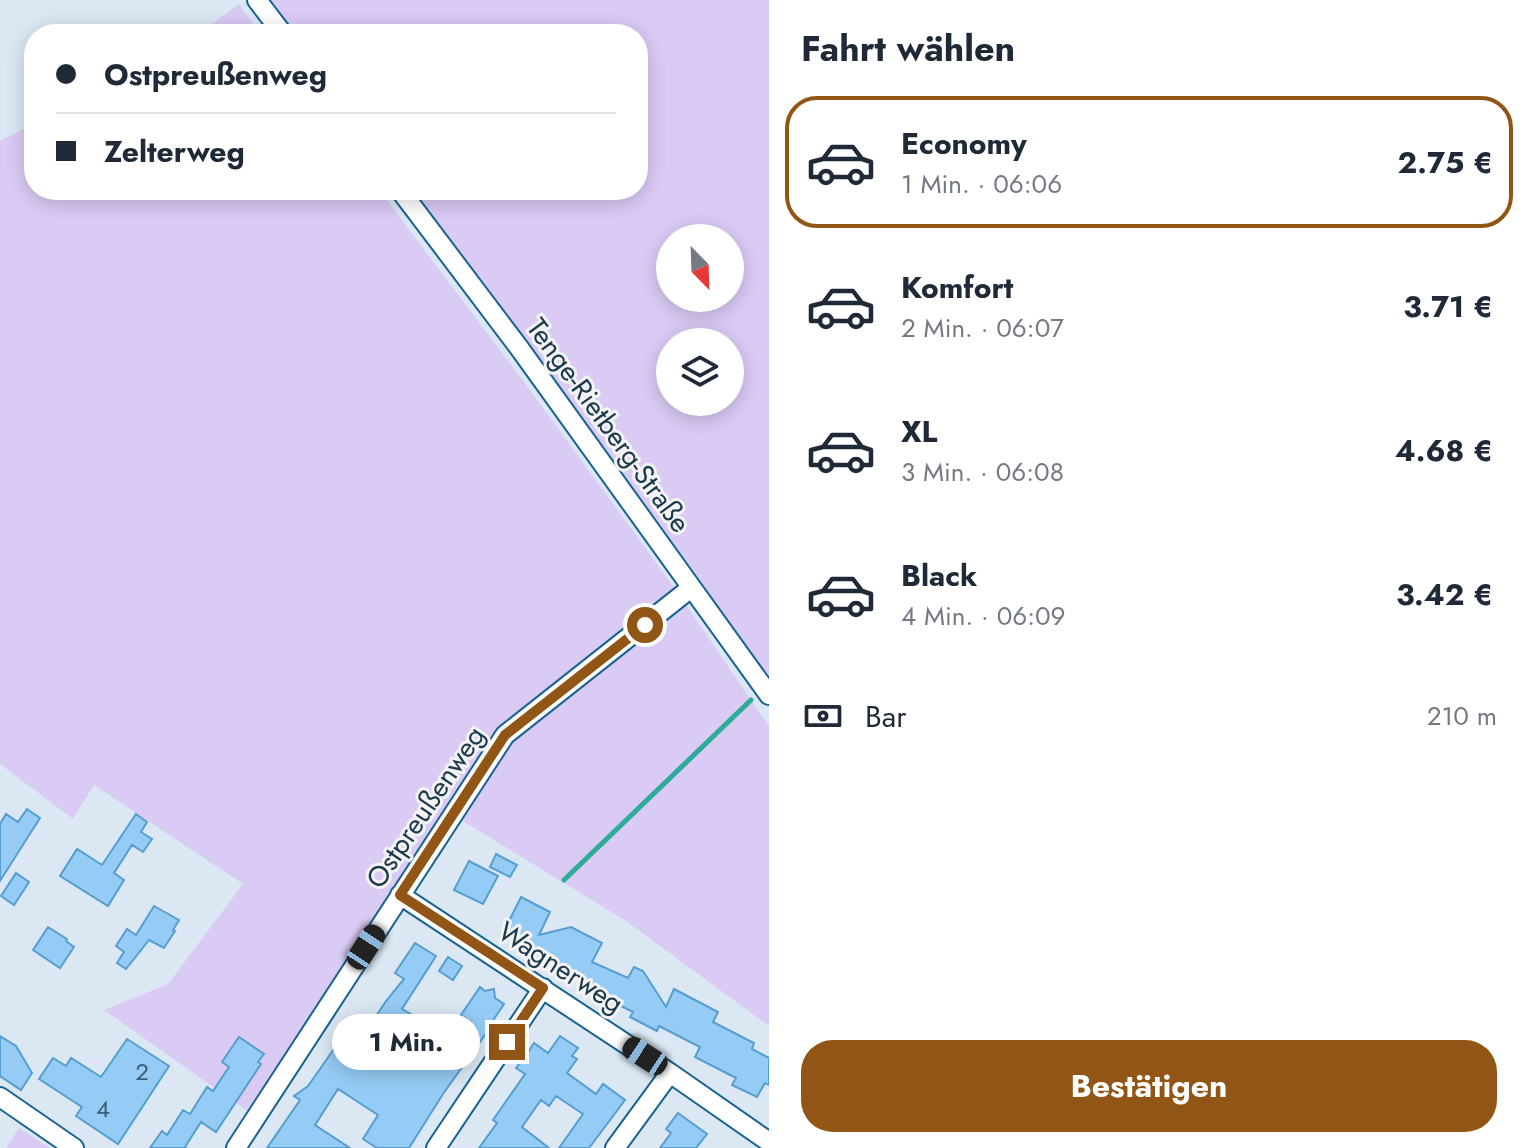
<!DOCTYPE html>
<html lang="de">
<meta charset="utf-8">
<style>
body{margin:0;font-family:Jost,sans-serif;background:#f6f6f7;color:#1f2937;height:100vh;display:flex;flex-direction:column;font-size:30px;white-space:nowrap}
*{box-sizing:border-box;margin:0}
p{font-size:26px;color:#747a83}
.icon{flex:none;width:44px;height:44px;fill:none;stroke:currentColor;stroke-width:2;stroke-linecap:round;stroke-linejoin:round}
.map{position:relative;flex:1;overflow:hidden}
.panel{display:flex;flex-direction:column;background:#fff;width:760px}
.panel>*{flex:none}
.top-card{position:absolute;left:24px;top:24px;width:624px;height:176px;border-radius:32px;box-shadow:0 4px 20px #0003;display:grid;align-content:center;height:176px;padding:0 32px;background:#fff}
.needle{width:52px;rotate:157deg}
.buttons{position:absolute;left:656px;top:224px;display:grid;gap:16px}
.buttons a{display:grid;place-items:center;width:88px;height:88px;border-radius:50%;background:#fff;box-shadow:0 4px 20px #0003;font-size:40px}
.end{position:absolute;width:36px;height:36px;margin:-18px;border:10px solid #915515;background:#fff;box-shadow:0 0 0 4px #fff}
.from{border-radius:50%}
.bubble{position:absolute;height:56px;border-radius:28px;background:#fff;box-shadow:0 4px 20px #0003;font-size:26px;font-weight:700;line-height:56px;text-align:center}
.car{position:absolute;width:24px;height:48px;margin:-24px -12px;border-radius:10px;box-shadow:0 0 6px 2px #0007;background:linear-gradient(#222 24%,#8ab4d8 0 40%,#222 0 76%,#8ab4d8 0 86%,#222 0)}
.top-card b{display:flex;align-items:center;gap:28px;height:76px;font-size:30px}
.top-card b+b{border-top:2px solid #e0e1e3}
.top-card i{width:20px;height:20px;background:#1f2937}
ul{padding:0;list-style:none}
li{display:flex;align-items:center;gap:24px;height:132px;margin:0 16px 12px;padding:0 16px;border:4px solid transparent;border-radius:32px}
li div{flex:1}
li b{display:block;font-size:30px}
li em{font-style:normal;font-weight:700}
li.selected{border-color:#915515}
li>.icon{width:72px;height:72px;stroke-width:1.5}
h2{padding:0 32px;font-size:36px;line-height:96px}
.pay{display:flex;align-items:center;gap:20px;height:88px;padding:0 32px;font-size:30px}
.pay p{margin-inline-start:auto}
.cta{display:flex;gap:16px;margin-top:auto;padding:16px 32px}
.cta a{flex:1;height:92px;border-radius:32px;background:#915515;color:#fff;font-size:32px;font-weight:700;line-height:92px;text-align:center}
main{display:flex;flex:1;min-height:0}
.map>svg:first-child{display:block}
.green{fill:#dacbf5;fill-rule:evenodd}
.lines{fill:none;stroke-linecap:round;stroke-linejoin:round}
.stream{stroke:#2eac9a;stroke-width:5}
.building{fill:#95ccf5;stroke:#579dce;stroke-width:2}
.minor-casing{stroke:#186391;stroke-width:22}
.minor{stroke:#fff;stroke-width:18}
.route{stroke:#915515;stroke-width:10}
.labels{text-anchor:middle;stroke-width:6;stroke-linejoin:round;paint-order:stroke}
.number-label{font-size:24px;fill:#3a5d77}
.street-label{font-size:28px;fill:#1b384d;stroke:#f3f3f3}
</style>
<main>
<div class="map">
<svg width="769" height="1148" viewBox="0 0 769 1148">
<rect width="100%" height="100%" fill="#dbe8f3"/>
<!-- green -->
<path class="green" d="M 270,0 L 769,0 L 769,686 L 700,579 L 411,190 L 638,190 L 638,34 L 295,34 ZM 670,238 L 730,238 L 730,298 L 670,298 ZM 670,342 L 730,342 L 730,402 L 670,402 Z
M 239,4 L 261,34 L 198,34 Z
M 34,124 L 34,190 L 379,190 L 524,382 L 673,586 L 769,726 L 769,1026 L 626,921 L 445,810 L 249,1112 L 104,1010 L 168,984 L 243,884 L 94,785 L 73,819 L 0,764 L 0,141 Z
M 19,1128 L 50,1148 L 6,1148 Z"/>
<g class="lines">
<!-- stream -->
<path class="stream" d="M 564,880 L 751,700"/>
</g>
<!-- building -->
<path class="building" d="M 27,809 L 40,818 L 0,881 L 0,824 L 6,814 L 18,822 Z
M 136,814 L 147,822 L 141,832 L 152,839 L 143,852 L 132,845 L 114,873 L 124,880 L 108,906 L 60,876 L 77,849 L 102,865 Z
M 496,854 L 517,865 L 510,877 L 490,867 Z
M 469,861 L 498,876 L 483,904 L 454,890 Z
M 16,873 L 29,882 L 14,905 L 1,896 Z
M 521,897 L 550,912 L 539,935 L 571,927 L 602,943 L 592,962 L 628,978 L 634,967 L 643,971 L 666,1007 L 674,989 L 718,1012 L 713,1022 L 754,1043 L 752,1049 L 769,1058 L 769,1085 L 765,1083 L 757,1097 L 732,1085 L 736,1078 L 695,1057 L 700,1047 L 659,1026 L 657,1031 L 630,1017 L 633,1012 L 591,991 L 594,986 L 551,964 L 553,961 L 514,942 L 518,941 L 503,933 L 507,926 L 505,921 L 510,919 Z
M 154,906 L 179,920 L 173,930 L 175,931 L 164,948 L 149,940 L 126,969 L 117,963 L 124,952 L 116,946 L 127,929 L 136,935 Z
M 48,927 L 67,939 L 66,941 L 74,947 L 60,968 L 33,950 Z
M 415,943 L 436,956 L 402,1009 L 411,1014 L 401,1028 L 414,1038 L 436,1053 L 438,1050 L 448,1057 L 471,1022 L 461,1015 L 480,987 L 485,991 L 494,989 L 495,998 L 504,1004 L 486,1031 L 487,1032 L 443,1094 L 409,1148 L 377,1148 L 363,1139 L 378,1115 L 338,1089 L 315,1125 L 350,1148 L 267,1148 L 300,1100 L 294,1096 L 308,1086 L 343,1036 L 357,1045 L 386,1001 L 404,979 L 395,973 Z
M 448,957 L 462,966 L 453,980 L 439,971 Z
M 0,1036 L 16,1046 L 32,1073 L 21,1090 L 0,1076 Z
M 560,1036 L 578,1048 L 572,1056 L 577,1059 L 567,1073 L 596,1094 L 603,1084 L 625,1100 L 589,1148 L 559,1148 L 583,1114 L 556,1096 L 549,1106 L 541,1100 L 522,1127 L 549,1148 L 479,1148 L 497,1123 L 493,1120 L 525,1074 L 516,1068 L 529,1051 L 534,1043 L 548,1053 Z
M 239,1037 L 264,1054 L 258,1062 L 261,1064 L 216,1132 L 201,1122 L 185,1147 L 187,1148 L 150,1148 L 162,1131 L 167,1135 L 183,1110 L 190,1114 L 207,1087 L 213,1091 L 229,1067 L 222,1062 Z
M 127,1039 L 169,1066 L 118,1144 L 76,1116 L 82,1107 L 39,1079 L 53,1058 L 66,1066 L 71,1058 L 101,1077 Z
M 678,1113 L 707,1134 L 696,1148 L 660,1148 L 671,1133 L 666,1129 Z"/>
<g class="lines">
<!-- minor casing -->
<g class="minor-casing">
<path id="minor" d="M 257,0 L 283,34
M 400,190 L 520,349 L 769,695
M 400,895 L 670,1073 L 769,1142
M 0,1097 L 74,1148
M 236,1148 L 505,735 L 691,588
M 436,1148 L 543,988
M 615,1148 L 670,1073"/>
</g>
<!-- minor -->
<use href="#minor" class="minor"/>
</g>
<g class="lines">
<!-- route -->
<path class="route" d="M 507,1042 L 543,988 L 400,895 L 505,735 L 645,625"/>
</g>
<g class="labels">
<!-- number labels -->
<g class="number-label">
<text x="142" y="1080">2</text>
<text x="103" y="1117">4</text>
</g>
<!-- street labels -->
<g class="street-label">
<text transform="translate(609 425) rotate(54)" y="10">Tenge-Rietberg-Straße</text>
<text transform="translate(425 807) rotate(-56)" y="10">Ostpreußenweg</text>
<text transform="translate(561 967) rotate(33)" y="10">Wagnerweg</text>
</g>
</g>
</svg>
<div class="buttons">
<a><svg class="needle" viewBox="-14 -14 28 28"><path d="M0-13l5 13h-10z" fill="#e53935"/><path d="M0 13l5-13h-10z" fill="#747a83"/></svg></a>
<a><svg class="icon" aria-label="layers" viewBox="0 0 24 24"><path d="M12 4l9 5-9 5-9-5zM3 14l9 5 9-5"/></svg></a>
</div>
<i class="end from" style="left:645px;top:625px"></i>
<i class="end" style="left:507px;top:1042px"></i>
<div class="bubble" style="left:332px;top:1014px;width:148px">1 Min.</div>
<i class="car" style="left:366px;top:947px;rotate:33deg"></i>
<i class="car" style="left:645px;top:1056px;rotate:303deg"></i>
<div class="top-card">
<b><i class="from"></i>Ostpreußenweg</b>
<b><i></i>Zelterweg</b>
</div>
</div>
<section class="panel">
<h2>Fahrt wählen</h2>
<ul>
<li class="selected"><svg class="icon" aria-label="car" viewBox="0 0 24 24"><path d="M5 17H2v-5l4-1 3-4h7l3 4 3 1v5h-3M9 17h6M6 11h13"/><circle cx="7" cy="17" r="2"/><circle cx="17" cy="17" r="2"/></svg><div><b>Economy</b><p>1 Min. · 06:06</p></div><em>2.75 €</em></li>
<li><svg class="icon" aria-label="car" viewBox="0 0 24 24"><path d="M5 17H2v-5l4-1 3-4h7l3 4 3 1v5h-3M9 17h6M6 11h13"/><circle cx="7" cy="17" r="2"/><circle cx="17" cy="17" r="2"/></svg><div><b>Komfort</b><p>2 Min. · 06:07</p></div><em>3.71 €</em></li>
<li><svg class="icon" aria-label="car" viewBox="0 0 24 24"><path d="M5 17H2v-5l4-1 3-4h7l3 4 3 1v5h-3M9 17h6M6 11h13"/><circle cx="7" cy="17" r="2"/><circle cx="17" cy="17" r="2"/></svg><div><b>XL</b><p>3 Min. · 06:08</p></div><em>4.68 €</em></li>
<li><svg class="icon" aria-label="car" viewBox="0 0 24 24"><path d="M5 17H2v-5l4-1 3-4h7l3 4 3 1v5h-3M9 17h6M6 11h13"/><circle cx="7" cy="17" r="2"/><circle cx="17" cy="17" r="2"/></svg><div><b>Black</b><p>4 Min. · 06:09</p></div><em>3.42 €</em></li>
</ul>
<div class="pay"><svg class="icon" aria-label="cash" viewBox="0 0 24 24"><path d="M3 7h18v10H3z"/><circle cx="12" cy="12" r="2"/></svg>Bar<p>210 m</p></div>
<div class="cta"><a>Bestätigen</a></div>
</section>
</main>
